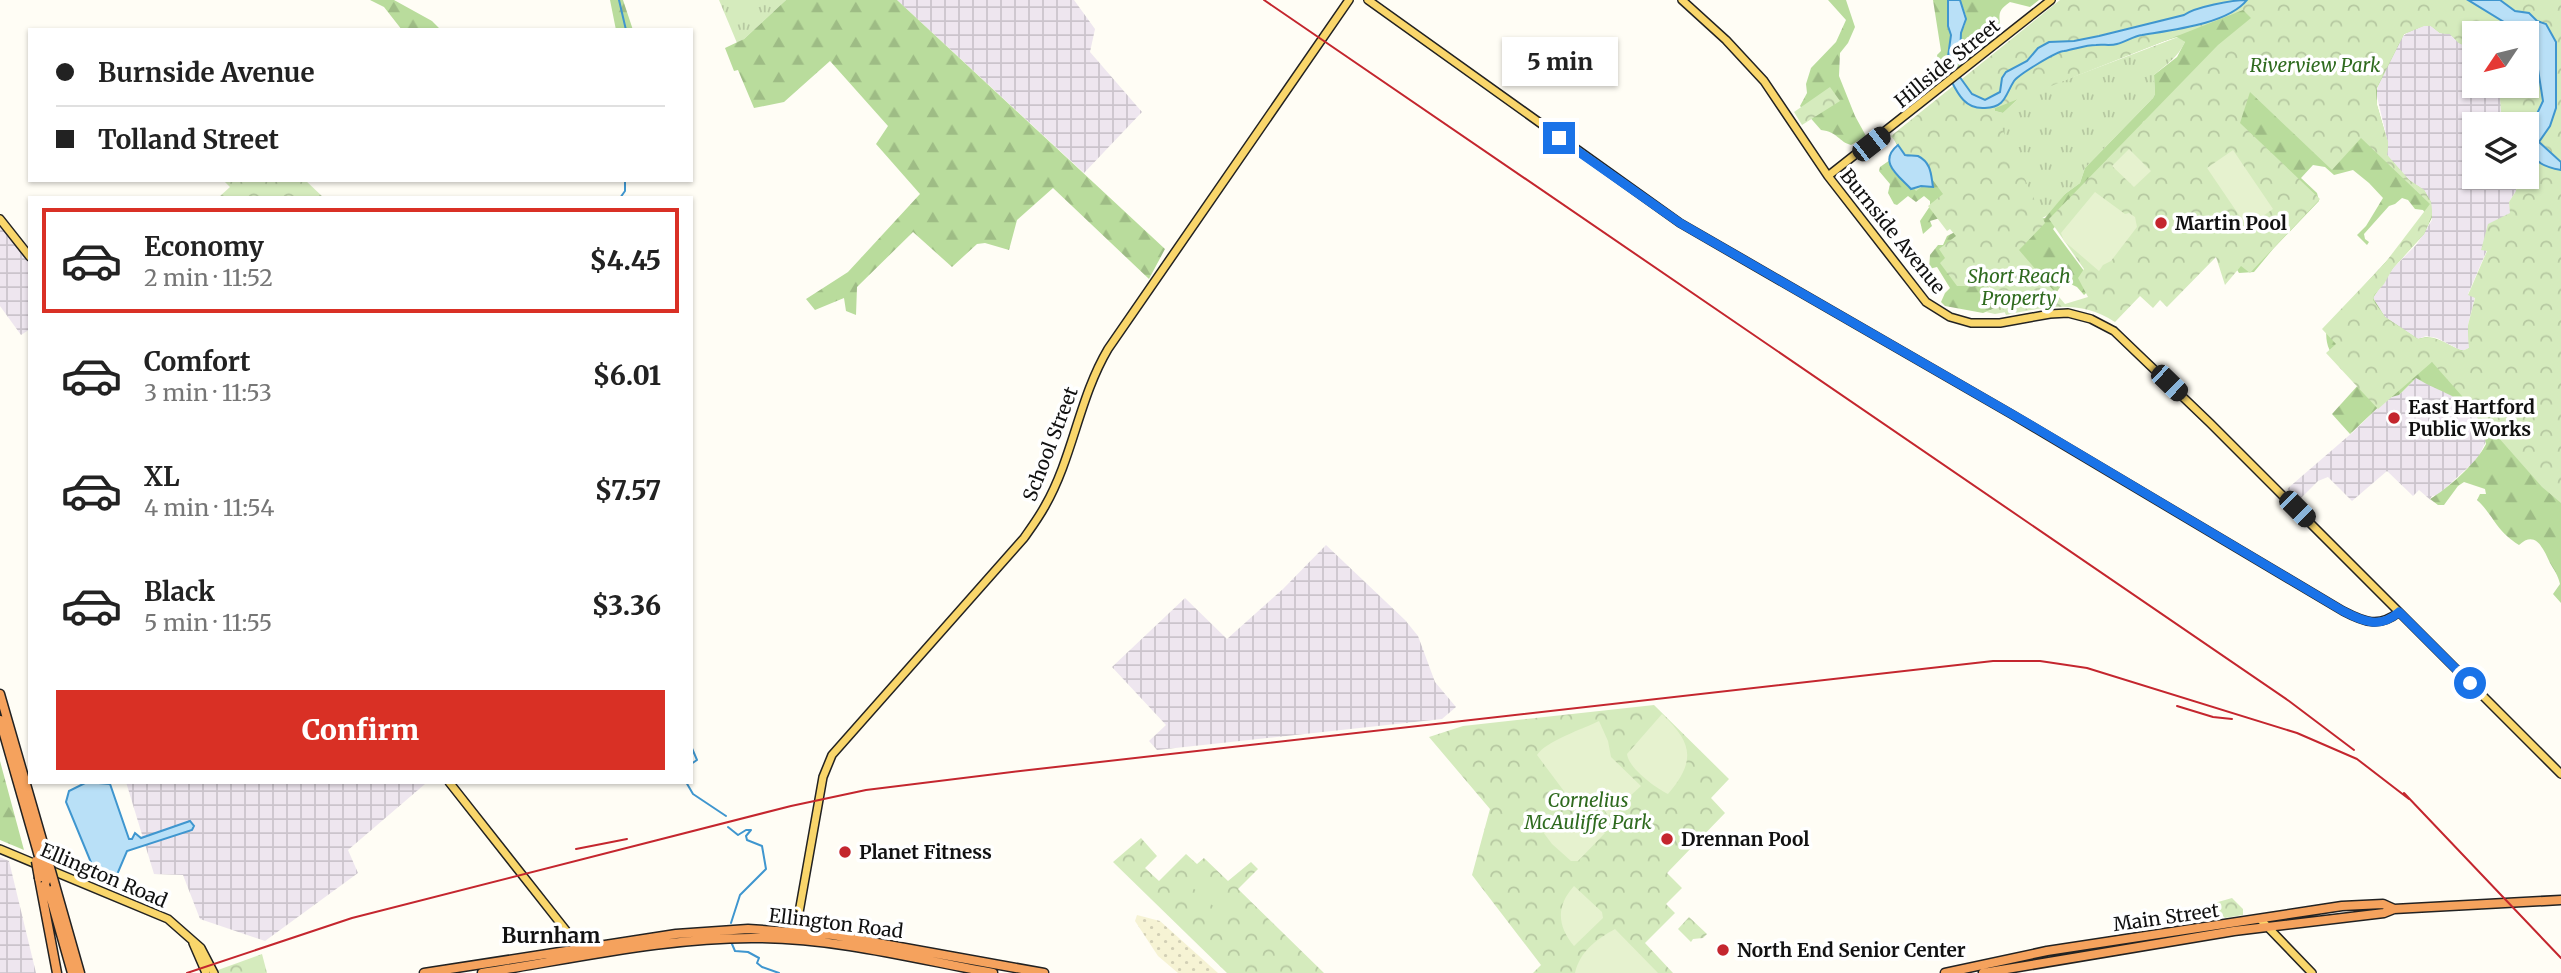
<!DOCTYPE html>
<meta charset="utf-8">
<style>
body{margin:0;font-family:Merriweather,serif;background:#f2f2f2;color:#222;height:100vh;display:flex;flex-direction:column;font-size:26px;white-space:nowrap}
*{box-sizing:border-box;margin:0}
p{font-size:23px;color:#767676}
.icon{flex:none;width:38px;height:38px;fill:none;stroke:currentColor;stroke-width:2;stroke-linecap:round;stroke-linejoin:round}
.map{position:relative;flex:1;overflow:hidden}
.details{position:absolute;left:28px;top:196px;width:665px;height:588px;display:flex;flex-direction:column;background:#fff;border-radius:0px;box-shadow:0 2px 5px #0004}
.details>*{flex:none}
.guide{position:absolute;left:28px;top:28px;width:665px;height:154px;border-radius:0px;box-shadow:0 2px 5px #0004;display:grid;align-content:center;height:154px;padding:0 28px;background:#fff}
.needle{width:46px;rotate:235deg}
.buttons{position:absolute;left:2462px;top:21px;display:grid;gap:14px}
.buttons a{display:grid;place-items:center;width:77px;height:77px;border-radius:0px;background:#fff;box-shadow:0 2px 5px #0004;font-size:35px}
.end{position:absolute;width:32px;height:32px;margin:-16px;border:9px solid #1a73e8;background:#fff;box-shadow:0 0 0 4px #fff}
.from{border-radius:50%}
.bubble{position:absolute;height:49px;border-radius:0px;background:#fff;box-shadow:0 2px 5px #0004;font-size:23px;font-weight:800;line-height:49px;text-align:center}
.car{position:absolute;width:21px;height:42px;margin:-21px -10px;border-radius:9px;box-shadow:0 0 5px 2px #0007;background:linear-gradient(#222 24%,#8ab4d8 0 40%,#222 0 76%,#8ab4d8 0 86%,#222 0)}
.guide b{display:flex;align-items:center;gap:24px;height:66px;font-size:26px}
.guide b+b{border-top:2px solid #e0e0e0}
.guide i{width:18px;height:18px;background:#222}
ul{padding:12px 0 0;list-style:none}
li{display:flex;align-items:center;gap:21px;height:105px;margin:0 14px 10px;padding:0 14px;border:4px solid transparent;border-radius:0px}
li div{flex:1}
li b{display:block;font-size:26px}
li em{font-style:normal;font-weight:800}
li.selected{border-color:#d93025}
li>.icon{width:63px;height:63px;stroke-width:1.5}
.cta{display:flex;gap:14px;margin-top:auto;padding:14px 28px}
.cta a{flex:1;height:80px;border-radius:0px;background:#d93025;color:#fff;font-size:28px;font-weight:800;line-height:80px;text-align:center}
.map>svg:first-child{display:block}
.industrial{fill:url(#industrial-grid)}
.farmland{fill:url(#farmland-dots)}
.grass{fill:url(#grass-tufts)}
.forest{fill:url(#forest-firs)}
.park{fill:url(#park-crowns);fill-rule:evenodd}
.garden{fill:#d5ebbd}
.pitch{fill:#e6f2cf}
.water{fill:#b9e0f7;stroke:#3f96cf;stroke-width:2}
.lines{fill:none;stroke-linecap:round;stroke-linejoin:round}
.stream{stroke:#3f96cf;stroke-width:2}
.major-casing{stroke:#222;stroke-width:10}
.highway-casing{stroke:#222;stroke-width:11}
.major{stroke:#f9d66b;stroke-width:7}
.highway{stroke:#f5a25d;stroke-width:8}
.rail{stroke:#c4262e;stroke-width:2}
.highway-bridge-casing{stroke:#222;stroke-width:11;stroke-linecap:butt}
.highway-bridge{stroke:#f5a25d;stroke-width:8}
.route{stroke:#1a73e8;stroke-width:9}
.poi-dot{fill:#c4262e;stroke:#fff;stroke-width:2.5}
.labels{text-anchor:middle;stroke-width:7;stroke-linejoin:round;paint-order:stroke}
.street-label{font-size:19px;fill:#111;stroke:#fff}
.park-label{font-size:19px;font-style:italic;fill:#2f6b1f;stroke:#fff}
.poi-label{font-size:19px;font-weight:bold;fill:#111;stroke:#fff;text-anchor:start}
.neighbourhood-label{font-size:21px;font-weight:bold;fill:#111;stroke:#fff}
</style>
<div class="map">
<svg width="2561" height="973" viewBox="0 0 2561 973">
<defs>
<pattern id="industrial-grid" width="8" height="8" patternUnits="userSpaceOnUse" patternTransform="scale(1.75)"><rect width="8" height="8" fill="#eee6ef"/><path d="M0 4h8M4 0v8" fill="none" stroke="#cbc4cc"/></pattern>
<pattern id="farmland-dots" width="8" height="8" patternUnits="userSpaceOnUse" patternTransform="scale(1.75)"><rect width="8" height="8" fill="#f6f3d4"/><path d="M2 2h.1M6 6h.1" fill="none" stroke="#d2cfb5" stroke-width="1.8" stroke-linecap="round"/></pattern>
<pattern id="grass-tufts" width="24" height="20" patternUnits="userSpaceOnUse" patternTransform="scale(1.75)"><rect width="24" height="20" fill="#d5ebbd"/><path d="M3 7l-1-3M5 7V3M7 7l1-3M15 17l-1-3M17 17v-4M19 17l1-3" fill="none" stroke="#b6c8a1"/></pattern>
<pattern id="forest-firs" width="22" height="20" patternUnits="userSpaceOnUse" patternTransform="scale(1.75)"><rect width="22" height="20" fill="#b9dc9c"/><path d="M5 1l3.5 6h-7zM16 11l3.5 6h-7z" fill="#9ebc85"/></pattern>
<pattern id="park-crowns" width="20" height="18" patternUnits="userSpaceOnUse" patternTransform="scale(1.75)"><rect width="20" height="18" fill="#d5ebbd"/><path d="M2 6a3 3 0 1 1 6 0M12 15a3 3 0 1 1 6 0" fill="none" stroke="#b6c8a1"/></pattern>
</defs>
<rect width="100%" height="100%" fill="#fffdf5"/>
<!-- industrial -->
<path class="industrial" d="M 897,0 L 1074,0 L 1095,29 L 1090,52 L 1142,112 L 1084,173 Z
M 2423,26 L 2431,26 L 2440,33 L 2450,34 L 2459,43 L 2474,50 L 2474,86 L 2499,86 L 2501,90 L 2502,124 L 2474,124 L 2474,177 L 2517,177 L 2516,191 L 2509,202 L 2511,212 L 2487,250 L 2468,294 L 2475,297 L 2468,325 L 2469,348 L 2462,351 L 2437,338 L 2426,336 L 2418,339 L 2385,317 L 2373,298 L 2393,268 L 2417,244 L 2432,220 L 2431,204 L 2424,190 L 2409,180 L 2387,155 L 2388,143 L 2376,92 L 2384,71 L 2402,37 L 2411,30 Z
M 0,223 L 30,260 L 30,329 L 21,335 L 0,306 Z
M 2416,378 L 2450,392 L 2461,400 L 2478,416 L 2486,441 L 2478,458 L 2438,495 L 2432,496 L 2430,499 L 2434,503 L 2419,490 L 2413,496 L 2387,471 L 2352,501 L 2328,477 L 2318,481 L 2298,501 L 2287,489 L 2353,432 L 2388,398 L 2399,395 Z
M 1326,545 L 1405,620 L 1418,636 L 1435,682 L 1456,707 L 1442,719 L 1157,750 L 1149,741 L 1166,725 L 1112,667 L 1185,598 L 1227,639 L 1283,589 Z
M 126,782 L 424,782 L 425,784 L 348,850 L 358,873 L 265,941 L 200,919 L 183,875 L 154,874 Z
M 0,857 L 9,861 L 36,973 L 0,973 Z"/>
<!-- farmland -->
<path class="farmland" d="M 1137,915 L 1160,921 L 1218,973 L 1178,973 L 1158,956 L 1135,921 Z"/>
<!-- grass -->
<path class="grass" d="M 719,0 L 786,0 L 744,39 L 737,43 Z
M 2178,37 L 2185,42 C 2178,57 2167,64 2154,75 L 2155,94 L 2153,98 L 2085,168 L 2080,183 L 2065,194 L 2050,214 L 2040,219 L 2038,306 L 1995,314 L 1986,312 L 2008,303 C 2001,296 1992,292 1987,284 L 1899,130 L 1928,107 L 1994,107 L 1995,111 L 2003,113 L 2020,97 Z"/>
<!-- forest -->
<path class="forest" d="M 370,0 L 394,0 L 432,21 L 441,30 L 402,30 L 384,7 Z
M 610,0 L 623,0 L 633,30 L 616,30 Z
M 786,0 L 897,0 L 1165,249 L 1149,279 L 1053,188 L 1017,220 L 1009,250 L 985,243 L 977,244 L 952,267 L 913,232 L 857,287 L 856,315 L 846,311 L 844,298 L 815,310 L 806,299 L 848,272 L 920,194 L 876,144 L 888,126 L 830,61 L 784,102 L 754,108 L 738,70 L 734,71 L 725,48 L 744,39 Z
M 1828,0 L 1846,0 L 1855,27 L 1848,43 L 1840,53 L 1839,76 L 1855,116 L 1866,136 L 1851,145 C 1839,142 1838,132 1821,130 L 1800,106 L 1807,93 L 1806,84 L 1811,68 L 1836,42 L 1846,20 Z
M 1933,0 L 1948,0 L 1948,26 L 1951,35 L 1946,71 L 1948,74 L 1942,80 L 1937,55 L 1941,51 Z
M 1960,0 L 2039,0 L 2030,7 L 2010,2 C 1996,12 2000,14 2000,31 L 1998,34 L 1955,70 L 1954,66 L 1959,57 L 1961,32 L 1965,25 L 1966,16 Z
M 2468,0 L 2474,33 L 2474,50 L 2459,43 L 2450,34 L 2440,33 L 2431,26 L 2423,26 L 2404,34 L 2377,88 L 2377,105 L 2388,143 L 2387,155 L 2409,180 L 2424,190 L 2431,202 L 2432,217 L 2424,234 L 2393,268 L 2373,298 L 2385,317 L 2418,339 C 2437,332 2447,348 2465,351 L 2469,348 L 2468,325 L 2561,368 L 2561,603 L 2553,594 L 2560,584 C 2558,575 2554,570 2550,563 C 2544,550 2536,529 2519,545 C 2495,530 2495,517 2477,500 L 2480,494 L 2486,494 L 2485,489 L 2464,482 L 2458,486 L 2444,505 L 2438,505 L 2430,499 C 2447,489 2476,464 2486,444 C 2480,398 2449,398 2416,378 L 2399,395 L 2388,398 L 2350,434 L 2332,414 L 2360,383 C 2342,366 2322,354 2327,326 L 2414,231 L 2425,213 L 2423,210 L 2415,209 L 2408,200 L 2402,198 L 2395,204 L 2389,206 L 2364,234 L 2365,239 L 2369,242 L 2367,245 L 2357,235 L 2366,226 L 2383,198 L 2369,183 L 2353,170 L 2334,175 L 2325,167 L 2313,165 L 2301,178 L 2317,193 L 2319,201 L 2273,249 L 2254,272 L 2239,273 L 2146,120 L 2143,122 L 2141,127 L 2053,229 L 2087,275 L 2089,290 L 2084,295 L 2077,287 L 2064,281 L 2053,298 L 2029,292 L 1988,138 L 2040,219 L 2045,218 L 2065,194 L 2080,183 L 2085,168 L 2153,98 L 2155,94 L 2154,75 L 2177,57 L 2185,42 L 2177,37 L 2164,41 L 2020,97 L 2003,113 L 1995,111 L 1994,107 L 2243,5 Z
M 1893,137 L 1950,188 L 1940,218 L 1930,221 L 1932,226 L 1923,234 L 1920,221 L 1930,206 L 1930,201 L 1924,196 L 1916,202 L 1908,196 L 1897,205 L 1894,204 L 1888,193 L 1890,184 L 1879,171 L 1880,167 L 1890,160 L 1893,171 L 1910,188 L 1933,186 L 1933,173 L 1897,145 Z
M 1957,231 L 1991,291 L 1999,293 L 2008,303 L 1983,313 L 1945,306 L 1941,302 L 1945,293 L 1950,288 L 1937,267 L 1929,269 L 1930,255 L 1938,245 L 1943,245 L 1947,236 Z
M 0,761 L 24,850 L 0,840 Z"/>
<!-- park -->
<path class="park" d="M 2060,0 L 2561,0 L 2561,503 L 2542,487 L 2432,362 L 2378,409 L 2326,353 L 2336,344 L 2322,329 L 2385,263 L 2430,204 L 2361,138 L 2332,170 L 2250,92 L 2240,123 L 2320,199 L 2250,273 L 2241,266 L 2225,285 L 2216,257 L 2167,307 L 2160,300 L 2153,308 L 2140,296 L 2115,322 C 2079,299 2045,307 2006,315 L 1993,286 L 1957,286 L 1940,263 L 1945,258 L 1939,249 L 1956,236 L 1950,229 L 1947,231 L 1928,206 L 1943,194 L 1932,179 L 1916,191 L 1904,176 L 1915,167 L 1891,136 ZM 2243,10 L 2251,18 L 2218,45 L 2049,219 L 2084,269 L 2078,278 L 2088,297 L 2065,304 L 2019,250 L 2045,223 L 1993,109 ZM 2424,26 L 2431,26 L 2440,33 L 2450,34 L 2459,43 L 2474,50 L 2474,33 L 2527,33 L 2527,86 L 2499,86 L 2502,124 L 2527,124 L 2527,177 L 2517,177 L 2516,191 L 2509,202 L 2510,213 L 2488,224 L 2481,250 L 2487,251 L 2468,295 L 2475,298 L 2468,325 L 2469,348 L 2462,351 C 2446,344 2436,334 2418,339 L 2385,317 L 2373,300 L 2374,295 L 2384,284 L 2393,268 L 2424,234 L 2432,215 L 2431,202 L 2424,190 L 2409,180 L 2387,155 L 2388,143 L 2377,105 L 2376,89 L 2404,34 Z
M 1830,87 L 1840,101 L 1802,125 L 1794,112 Z
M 223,180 L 305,180 L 324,198 L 219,197 L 230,187 Z
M 1654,705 L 1729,779 L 1711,798 L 1725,813 L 1667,873 L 1682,888 L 1666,904 L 1675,913 L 1645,943 L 1673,973 L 1533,973 L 1541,965 L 1472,875 L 1490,809 L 1429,737 L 1463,726 Z
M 1141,838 L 1157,856 L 1145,868 L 1159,881 L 1186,854 L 1197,864 L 1204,858 L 1228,881 L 1251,862 L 1258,869 L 1238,889 L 1324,973 L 1227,973 L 1113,862 Z
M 2232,898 L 2243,909 L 2243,915 L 2225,918 L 2211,904 Z
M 1689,917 L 1707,934 L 1703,938 L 1693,939 L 1691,942 L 1678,929 Z
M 262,954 L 267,973 L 218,973 L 218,970 Z"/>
<!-- garden -->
<path class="garden" d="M 1198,880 L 1227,906 L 1221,913 L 1192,887 Z"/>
<!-- pitch -->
<path class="pitch" d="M 2129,149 L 2151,171 L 2134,187 L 2112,166 Z
M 2233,150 L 2273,209 L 2247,227 L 2207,168 Z
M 2095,192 L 2125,214 L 2129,213 L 2135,217 L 2137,227 L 2111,261 L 2103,265 L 2099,271 L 2064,241 L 2061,233 Z
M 1662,714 C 1693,743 1696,761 1668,794 C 1656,788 1629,769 1627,754 Z
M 1599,721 L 1608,741 L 1611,757 L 1641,786 L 1608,816 L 1596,797 L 1578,810 L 1537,755 C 1546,741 1583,729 1599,721 Z
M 1576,818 L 1592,823 L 1605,833 L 1578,861 L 1571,861 L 1552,844 L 1543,832 L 1554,823 Z
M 1574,886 L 1602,912 L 1603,918 L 1574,946 C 1557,926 1556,906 1574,886 Z
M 1615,929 L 1658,973 L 1575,973 C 1580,951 1597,939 1615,929 Z"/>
<!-- water -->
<path class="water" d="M 1948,0 L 1960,0 L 1966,19 L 1961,33 L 1960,56 L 1954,69 L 1972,94 L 1985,100 L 2000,92 L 2002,78 L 2006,72 L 2027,61 L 2038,48 L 2049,42 L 2074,41 L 2099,36 L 2184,15 C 2195,7 2232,0 2247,0 C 2228,24 2172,30 2142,35 C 2133,36 2126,42 2117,44 C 2110,46 2103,44 2096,45 C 2086,45 2075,49 2064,51 C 2057,51 2018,75 2014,81 C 2005,95 2006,107 1985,108 C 1961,110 1955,86 1946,71 L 1951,35 L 1948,26 Z
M 2468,0 L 2500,0 L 2515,11 L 2529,13 L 2537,21 L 2546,24 L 2556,42 L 2556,108 L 2550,126 L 2539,142 L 2561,162 L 2561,170 C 2527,164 2531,151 2526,124 L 2536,116 L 2543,101 L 2537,63 L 2527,41 L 2527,33 L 2522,33 Z
M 1898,145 L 1905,155 C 1909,156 1914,155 1918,156 C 1932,163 1931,176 1933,187 L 1921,186 L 1911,189 C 1899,176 1877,162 1898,145 Z
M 87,782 L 110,784 L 129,839 L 132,839 L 135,833 L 141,838 L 190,821 L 194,826 L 192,830 L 127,851 L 116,877 L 105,882 L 97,877 L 66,802 L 69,791 Z"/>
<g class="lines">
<!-- stream -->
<path class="stream" d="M 619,0 L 626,30
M 620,198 L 625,191 L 625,180
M 691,746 L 697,760 L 691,764
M 686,782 L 693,794 L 726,816
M 728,827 L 738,835 L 746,830 L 751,830 L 746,836 L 747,840 L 762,846 L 766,869 L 740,895 L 731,923
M 732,944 L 735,951 L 748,952 L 759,958 L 757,963 L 762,967 L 779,973"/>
<!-- major casing -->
<g class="major-casing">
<path id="major" d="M 1368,0 L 1680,223 L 2013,415 L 2343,611 C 2364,622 2379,628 2399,612
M 1682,0 L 1726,40 L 1764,81 L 1828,176 L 1926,302 L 1950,317 L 1971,323 L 2000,323 L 2050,314 L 2068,313 L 2091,319 L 2114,331 L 2210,423 L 2561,774
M 1828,176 L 2051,0
M 0,219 L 30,257
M 449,782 L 583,952
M 0,849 L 168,919 L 201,948 L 214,973
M 2260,919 L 2312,973
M 795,935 L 823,777 L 832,755 L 1024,538 C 1031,528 1039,517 1045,506 C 1073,457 1079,398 1108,349 L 1349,0
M 193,943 L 206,973"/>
</g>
<!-- highway casing -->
<g class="highway-casing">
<path id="highway" d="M 0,694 L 47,857
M 0,720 L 38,853
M 39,878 L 57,973
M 46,881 L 72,973
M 55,885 L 80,973
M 424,973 L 676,934 L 748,929 L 833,935 L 1044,973
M 482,973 C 572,959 672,936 762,938 C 839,939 916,959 993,973
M 1945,973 L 2047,951 L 2342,906 L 2383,904 L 2394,909
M 1983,973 L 2234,931 L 2384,913 L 2394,909 L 2561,900"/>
</g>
<!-- major -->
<use href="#major" class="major"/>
<!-- highway -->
<use href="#highway" class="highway"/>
<!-- rail -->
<path class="rail" d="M 1264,0 L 2289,701 L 2354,750
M 2177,706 L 2213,717 L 2232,719
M 2404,793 L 2561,958
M 576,849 L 627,839
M 187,973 L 352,918 L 791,806 L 866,790 L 1029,770 L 1993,661 L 2040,661 L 2087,668 L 2297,733 L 2357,759 L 2409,799"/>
<!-- highway-bridge casing -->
<g class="highway-bridge-casing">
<path id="highway-bridge" d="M 38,853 L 46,881
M 47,857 L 55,885
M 36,861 L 39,878"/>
</g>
<!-- highway-bridge -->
<use href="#highway-bridge" class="highway-bridge"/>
</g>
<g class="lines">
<!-- route -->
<path class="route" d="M 1559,138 L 1680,223 L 2029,424 L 2343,611 C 2364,622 2380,629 2399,612 L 2470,683"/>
</g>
<!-- markers -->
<g class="poi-dot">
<circle cx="2161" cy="223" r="7"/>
<circle cx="2394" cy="418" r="7"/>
<circle cx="1667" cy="839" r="7"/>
<circle cx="845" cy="852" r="7"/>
<circle cx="1723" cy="950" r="7"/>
</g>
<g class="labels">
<!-- street labels -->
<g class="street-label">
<text transform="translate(1947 63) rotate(-39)" y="7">Hillside Street</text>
<text transform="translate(1893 231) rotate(51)" y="7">Burnside Avenue</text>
<text transform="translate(1050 444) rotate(-69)" y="7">School Street</text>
<text transform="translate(104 875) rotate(23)" y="7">Ellington Road</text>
<text transform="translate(2166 917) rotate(-8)" y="7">Main Street</text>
<text transform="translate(836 923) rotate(7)" y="7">Ellington Road</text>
</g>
<!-- park labels -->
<g class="park-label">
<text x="2315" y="72">Riverview Park</text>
<text x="2019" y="283">Short Reach<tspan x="2019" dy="22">Property</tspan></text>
<text x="1588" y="807">Cornelius<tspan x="1588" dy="22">McAuliffe Park</tspan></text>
</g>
<!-- poi labels -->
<g class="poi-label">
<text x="2175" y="230">Martin Pool</text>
<text x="2408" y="414">East Hartford<tspan x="2408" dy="22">Public Works</tspan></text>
<text x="1681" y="846">Drennan Pool</text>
<text x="859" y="859">Planet Fitness</text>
<text x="1737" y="957">North End Senior Center</text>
</g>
<!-- neighbourhood labels -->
<g class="neighbourhood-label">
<text x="551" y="943">Burnham</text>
</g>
</g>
</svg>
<div class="buttons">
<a><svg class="needle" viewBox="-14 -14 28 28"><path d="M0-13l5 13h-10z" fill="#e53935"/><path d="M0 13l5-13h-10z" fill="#767676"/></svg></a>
<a><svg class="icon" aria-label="layers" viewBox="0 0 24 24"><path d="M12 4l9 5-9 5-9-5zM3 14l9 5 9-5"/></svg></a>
</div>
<i class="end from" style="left:2470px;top:683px"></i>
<i class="end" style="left:1559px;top:138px"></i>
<div class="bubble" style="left:1502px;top:37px;width:116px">5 min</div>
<i class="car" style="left:1871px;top:144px;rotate:52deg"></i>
<i class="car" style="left:2169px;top:383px;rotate:134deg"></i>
<i class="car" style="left:2297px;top:509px;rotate:135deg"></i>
<div class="guide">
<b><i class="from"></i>Burnside Avenue</b>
<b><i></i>Tolland Street</b>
</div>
<section class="details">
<ul>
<li class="selected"><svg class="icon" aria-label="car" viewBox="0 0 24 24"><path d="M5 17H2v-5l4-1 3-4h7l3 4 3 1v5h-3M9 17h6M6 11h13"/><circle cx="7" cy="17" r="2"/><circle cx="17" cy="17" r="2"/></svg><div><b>Economy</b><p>2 min · 11:52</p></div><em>$4.45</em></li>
<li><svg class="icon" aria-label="car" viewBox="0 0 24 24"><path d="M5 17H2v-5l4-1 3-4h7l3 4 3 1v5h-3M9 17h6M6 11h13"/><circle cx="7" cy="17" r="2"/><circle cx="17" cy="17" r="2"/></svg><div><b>Comfort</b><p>3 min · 11:53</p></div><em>$6.01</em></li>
<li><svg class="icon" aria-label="car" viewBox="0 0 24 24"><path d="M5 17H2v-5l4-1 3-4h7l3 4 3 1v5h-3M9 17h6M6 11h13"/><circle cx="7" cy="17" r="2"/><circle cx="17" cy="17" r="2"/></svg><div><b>XL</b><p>4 min · 11:54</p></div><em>$7.57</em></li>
<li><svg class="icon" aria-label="car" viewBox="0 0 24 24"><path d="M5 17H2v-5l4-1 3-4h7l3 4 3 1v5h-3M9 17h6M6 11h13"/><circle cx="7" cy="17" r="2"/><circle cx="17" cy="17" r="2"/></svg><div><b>Black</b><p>5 min · 11:55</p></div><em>$3.36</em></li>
</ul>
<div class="cta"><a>Confirm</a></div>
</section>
</div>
